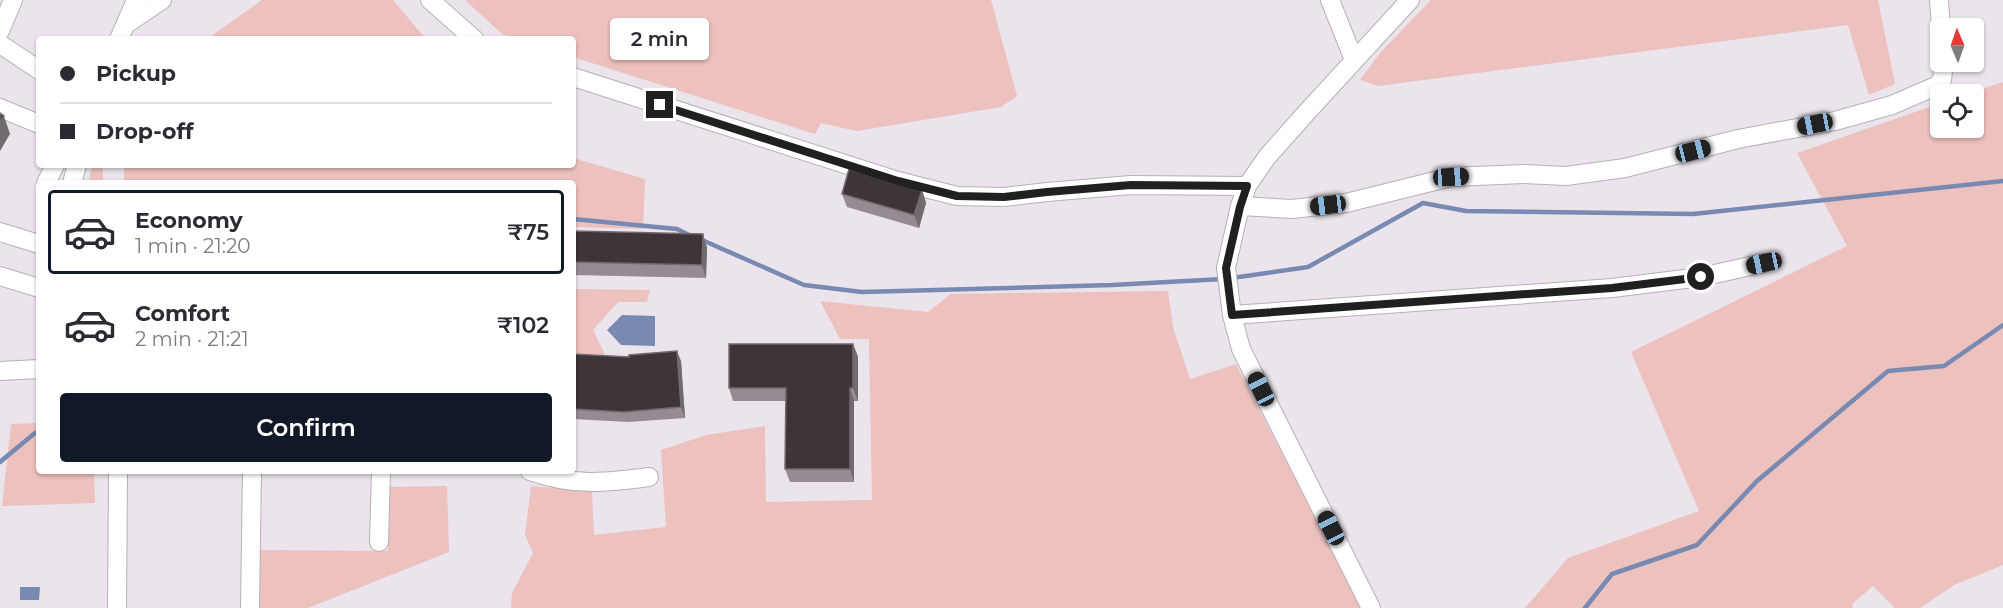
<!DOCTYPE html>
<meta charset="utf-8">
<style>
body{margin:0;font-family:Montserrat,sans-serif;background:#f2f2f3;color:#2b2b33;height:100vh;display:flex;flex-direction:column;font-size:22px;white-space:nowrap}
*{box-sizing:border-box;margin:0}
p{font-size:20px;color:#7c7c81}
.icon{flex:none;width:33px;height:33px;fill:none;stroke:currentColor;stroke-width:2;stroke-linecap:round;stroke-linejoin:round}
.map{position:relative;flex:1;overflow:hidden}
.details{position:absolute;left:36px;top:180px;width:540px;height:294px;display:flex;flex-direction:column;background:#fff;border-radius:6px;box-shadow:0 2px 4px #0004}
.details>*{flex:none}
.guide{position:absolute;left:36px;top:36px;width:540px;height:132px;border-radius:6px;box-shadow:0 2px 4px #0004;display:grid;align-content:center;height:132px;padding:0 24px;background:#fff}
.needle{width:39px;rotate:358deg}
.fabs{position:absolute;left:1930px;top:18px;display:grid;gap:12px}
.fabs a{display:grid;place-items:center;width:54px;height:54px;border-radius:6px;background:#fff;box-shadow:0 2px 4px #0004;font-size:30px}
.end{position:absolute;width:27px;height:27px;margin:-14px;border:8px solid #211f22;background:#fff;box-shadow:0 0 0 3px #fff}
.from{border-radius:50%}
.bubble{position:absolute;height:42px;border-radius:6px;background:#fff;box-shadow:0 2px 4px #0004;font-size:20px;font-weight:600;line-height:42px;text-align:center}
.car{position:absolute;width:18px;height:36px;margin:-18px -9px;border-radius:8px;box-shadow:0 0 4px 2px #0007;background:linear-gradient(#222 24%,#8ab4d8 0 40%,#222 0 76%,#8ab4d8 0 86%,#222 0)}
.guide b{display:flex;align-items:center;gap:21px;height:57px;font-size:22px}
.guide b+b{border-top:2px solid #e1e1e2}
.guide i{width:15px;height:15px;background:#2b2b33}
ul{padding:10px 0 0;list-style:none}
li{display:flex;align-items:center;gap:18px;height:84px;margin:0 12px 9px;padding:0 12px;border:3px solid transparent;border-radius:6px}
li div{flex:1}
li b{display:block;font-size:22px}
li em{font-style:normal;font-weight:600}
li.active{border-color:#111827}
li>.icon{width:54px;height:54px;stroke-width:1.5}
.cta{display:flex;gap:12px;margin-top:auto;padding:12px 24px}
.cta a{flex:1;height:69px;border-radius:6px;background:#111827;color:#fff;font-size:24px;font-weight:600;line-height:69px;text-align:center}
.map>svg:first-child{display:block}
.green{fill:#ecc1be}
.water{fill:#798ab2}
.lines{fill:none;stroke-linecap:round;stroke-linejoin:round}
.stream{stroke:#798ab2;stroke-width:4.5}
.minor-casing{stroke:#b7b0b7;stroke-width:20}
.minor{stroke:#fff;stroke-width:18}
.wall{fill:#948c92}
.shaded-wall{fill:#716a6e}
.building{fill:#3d3538;stroke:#716a6e;stroke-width:1.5}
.route{stroke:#211f22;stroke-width:8}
</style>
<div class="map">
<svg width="2003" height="608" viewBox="0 0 2003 608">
<rect width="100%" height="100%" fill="#ebe4ec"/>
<!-- green -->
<path class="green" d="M 262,0 L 393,0 L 426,39 L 207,39 Z
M 465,0 L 991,0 L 1017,96 L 1001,107 L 857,131 L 821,123 L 815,134 L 573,57 L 573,39 L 518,39 L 502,34 Z
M 1431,0 L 1878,0 L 1895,84 L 1869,95 L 1848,25 L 1378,86 L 1360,80 L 1380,53 Z
M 2003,82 L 2003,565 L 1954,585 L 1920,608 L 1895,608 L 1873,586 L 1852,604 L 1853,608 L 1525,608 L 1568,558 L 1699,511 L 1631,352 L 1847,246 L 1797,153 L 1941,103 L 1941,128 L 1974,128 L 1974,94 L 1967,94 Z
M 573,158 L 645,179 L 643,229 L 573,227 L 573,183 L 124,183 L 124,165 L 573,165 Z
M 92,165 L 103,165 L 103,183 L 89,183 Z
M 573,289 L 650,290 L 647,302 L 618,302 L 593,330 L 607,359 L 573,355 Z
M 1168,291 L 1173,327 L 1190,379 L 1236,364 L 1361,608 L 511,608 L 512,593 L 533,553 L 525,535 L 531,486 L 592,491 L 594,535 L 666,527 L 661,450 L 706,435 L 765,426 L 766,502 L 872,500 L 869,339 L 840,339 L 820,301 L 928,312 L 951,294 Z
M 39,423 L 39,471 L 94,471 L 95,503 L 2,506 L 11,424 Z
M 447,486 L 449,552 L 308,608 L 260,608 L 260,550 L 388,551 L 389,487 Z"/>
<!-- water -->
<path class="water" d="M 622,315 L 655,316 L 655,346 L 621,345 L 607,330 Z
M 20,587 L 40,587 L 39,600 L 20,600 Z"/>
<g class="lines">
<!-- stream -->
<path class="stream" d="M 573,219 L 677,229 L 691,236
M 702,240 L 804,285 L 862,292 L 1112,285 L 1223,279
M 1232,278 L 1308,267 L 1423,203 L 1466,211 L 1693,214 L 2003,181
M 0,462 L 35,433 L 39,433
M 1585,608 L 1612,574 L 1697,545 L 1757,481 L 1888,371 L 1944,366 L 2003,325"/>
<!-- minor casing -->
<g class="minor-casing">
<path id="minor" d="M 430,0 L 474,39
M 1330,0 L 1354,60
M 1939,0 L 1941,28
M 125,25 L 162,0
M 0,31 L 13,0
M 119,39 L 136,0
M 0,44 L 39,70
M 573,77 L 898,181 L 957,196 L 1004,197 L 1047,192 L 1131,185 L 1247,186
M 0,108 L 39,124
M 46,183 L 55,165
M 72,183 L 77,165
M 1240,206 L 1292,209 L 1346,203 L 1451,177 L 1524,174 L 1566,176 L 1625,168 L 1738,139 L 1835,121 L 1892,105 L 1936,86 L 1942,80 L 1944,62
M 0,232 L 39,244
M 0,276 L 39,288
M 1232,315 L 1612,288 L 1701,277 L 1764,263
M 0,371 L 39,369
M 530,471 C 572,486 605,483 649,477
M 379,542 L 381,471
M 117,608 L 118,471
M 250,608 L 252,471
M 1371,608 L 1241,349 L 1232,315 L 1226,268 L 1240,206 L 1247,186 L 1267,157 L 1307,112 L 1410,0"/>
</g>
<!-- minor -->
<use href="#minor" class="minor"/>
</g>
<!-- wall -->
<path class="wall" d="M 922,190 L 926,203 L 919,228 L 847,207 L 842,194 Z
M 573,231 L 703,234 L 707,248 L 706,278 L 573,275 Z
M 853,344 L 858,357 L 858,401 L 854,401 L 854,482 L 790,482 L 785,469 L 786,401 L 733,401 L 729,388 Z
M 573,354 L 681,361 L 685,418 L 628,422 L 573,419 Z"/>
<!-- shaded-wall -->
<path class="shaded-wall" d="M 4,116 L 10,134 L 0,151 L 0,122 Z
M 922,190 L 926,203 L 919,228 L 914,215 Z
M 703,234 L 707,248 L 706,278 L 702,265 Z
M 853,344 L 858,357 L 858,401 L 853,388 Z
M 677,351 L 681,361 L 685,418 L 681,407 Z
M 850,388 L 854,401 L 854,482 L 850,469 Z"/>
<!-- building -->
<path class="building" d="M 0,113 L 4,116 L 0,122 Z
M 849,169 L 922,190 L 914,215 L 842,194 Z
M 573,231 L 703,234 L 702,265 L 573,262 Z
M 729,344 L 853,344 L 853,388 L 850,388 L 850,469 L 785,469 L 786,388 L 729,388 Z
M 677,351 L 681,407 L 624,412 L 573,409 L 573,354 L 629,357 L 629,355 Z"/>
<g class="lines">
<!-- route -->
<path class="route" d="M 660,105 L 898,181 L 957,196 L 1004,197 L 1047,192 L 1131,185 L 1247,186 L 1240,207 L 1226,268 L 1232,315 L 1612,288 L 1701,277"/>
</g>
</svg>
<div class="fabs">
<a><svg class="needle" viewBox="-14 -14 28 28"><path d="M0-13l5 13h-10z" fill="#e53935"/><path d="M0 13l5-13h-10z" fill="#7c7c81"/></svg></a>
<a><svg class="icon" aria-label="locate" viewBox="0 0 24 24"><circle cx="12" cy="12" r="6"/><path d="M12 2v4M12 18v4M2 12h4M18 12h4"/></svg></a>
</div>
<i class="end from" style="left:1701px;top:277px"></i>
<i class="end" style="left:660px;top:105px"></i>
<div class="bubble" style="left:610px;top:18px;width:99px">2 min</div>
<i class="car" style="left:1815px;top:124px;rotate:259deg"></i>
<i class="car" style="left:1693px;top:151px;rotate:76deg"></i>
<i class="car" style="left:1451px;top:177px;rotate:87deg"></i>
<i class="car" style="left:1328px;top:205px;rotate:263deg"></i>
<i class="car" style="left:1764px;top:263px;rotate:258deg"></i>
<i class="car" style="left:1261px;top:389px;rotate:334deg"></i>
<i class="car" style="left:1331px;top:528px;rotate:333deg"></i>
<div class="guide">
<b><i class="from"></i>Pickup</b>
<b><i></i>Drop-off</b>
</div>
<section class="details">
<ul>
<li class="active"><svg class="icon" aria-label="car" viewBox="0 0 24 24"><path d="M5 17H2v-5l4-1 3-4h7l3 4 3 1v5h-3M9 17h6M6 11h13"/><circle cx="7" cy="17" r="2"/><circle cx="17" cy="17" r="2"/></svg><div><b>Economy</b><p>1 min · 21:20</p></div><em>₹75</em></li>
<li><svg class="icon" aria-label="car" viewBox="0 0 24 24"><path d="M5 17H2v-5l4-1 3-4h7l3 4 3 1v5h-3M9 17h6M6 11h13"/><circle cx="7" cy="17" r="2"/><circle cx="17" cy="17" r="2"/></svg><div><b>Comfort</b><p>2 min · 21:21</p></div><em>₹102</em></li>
</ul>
<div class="cta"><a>Confirm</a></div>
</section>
</div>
